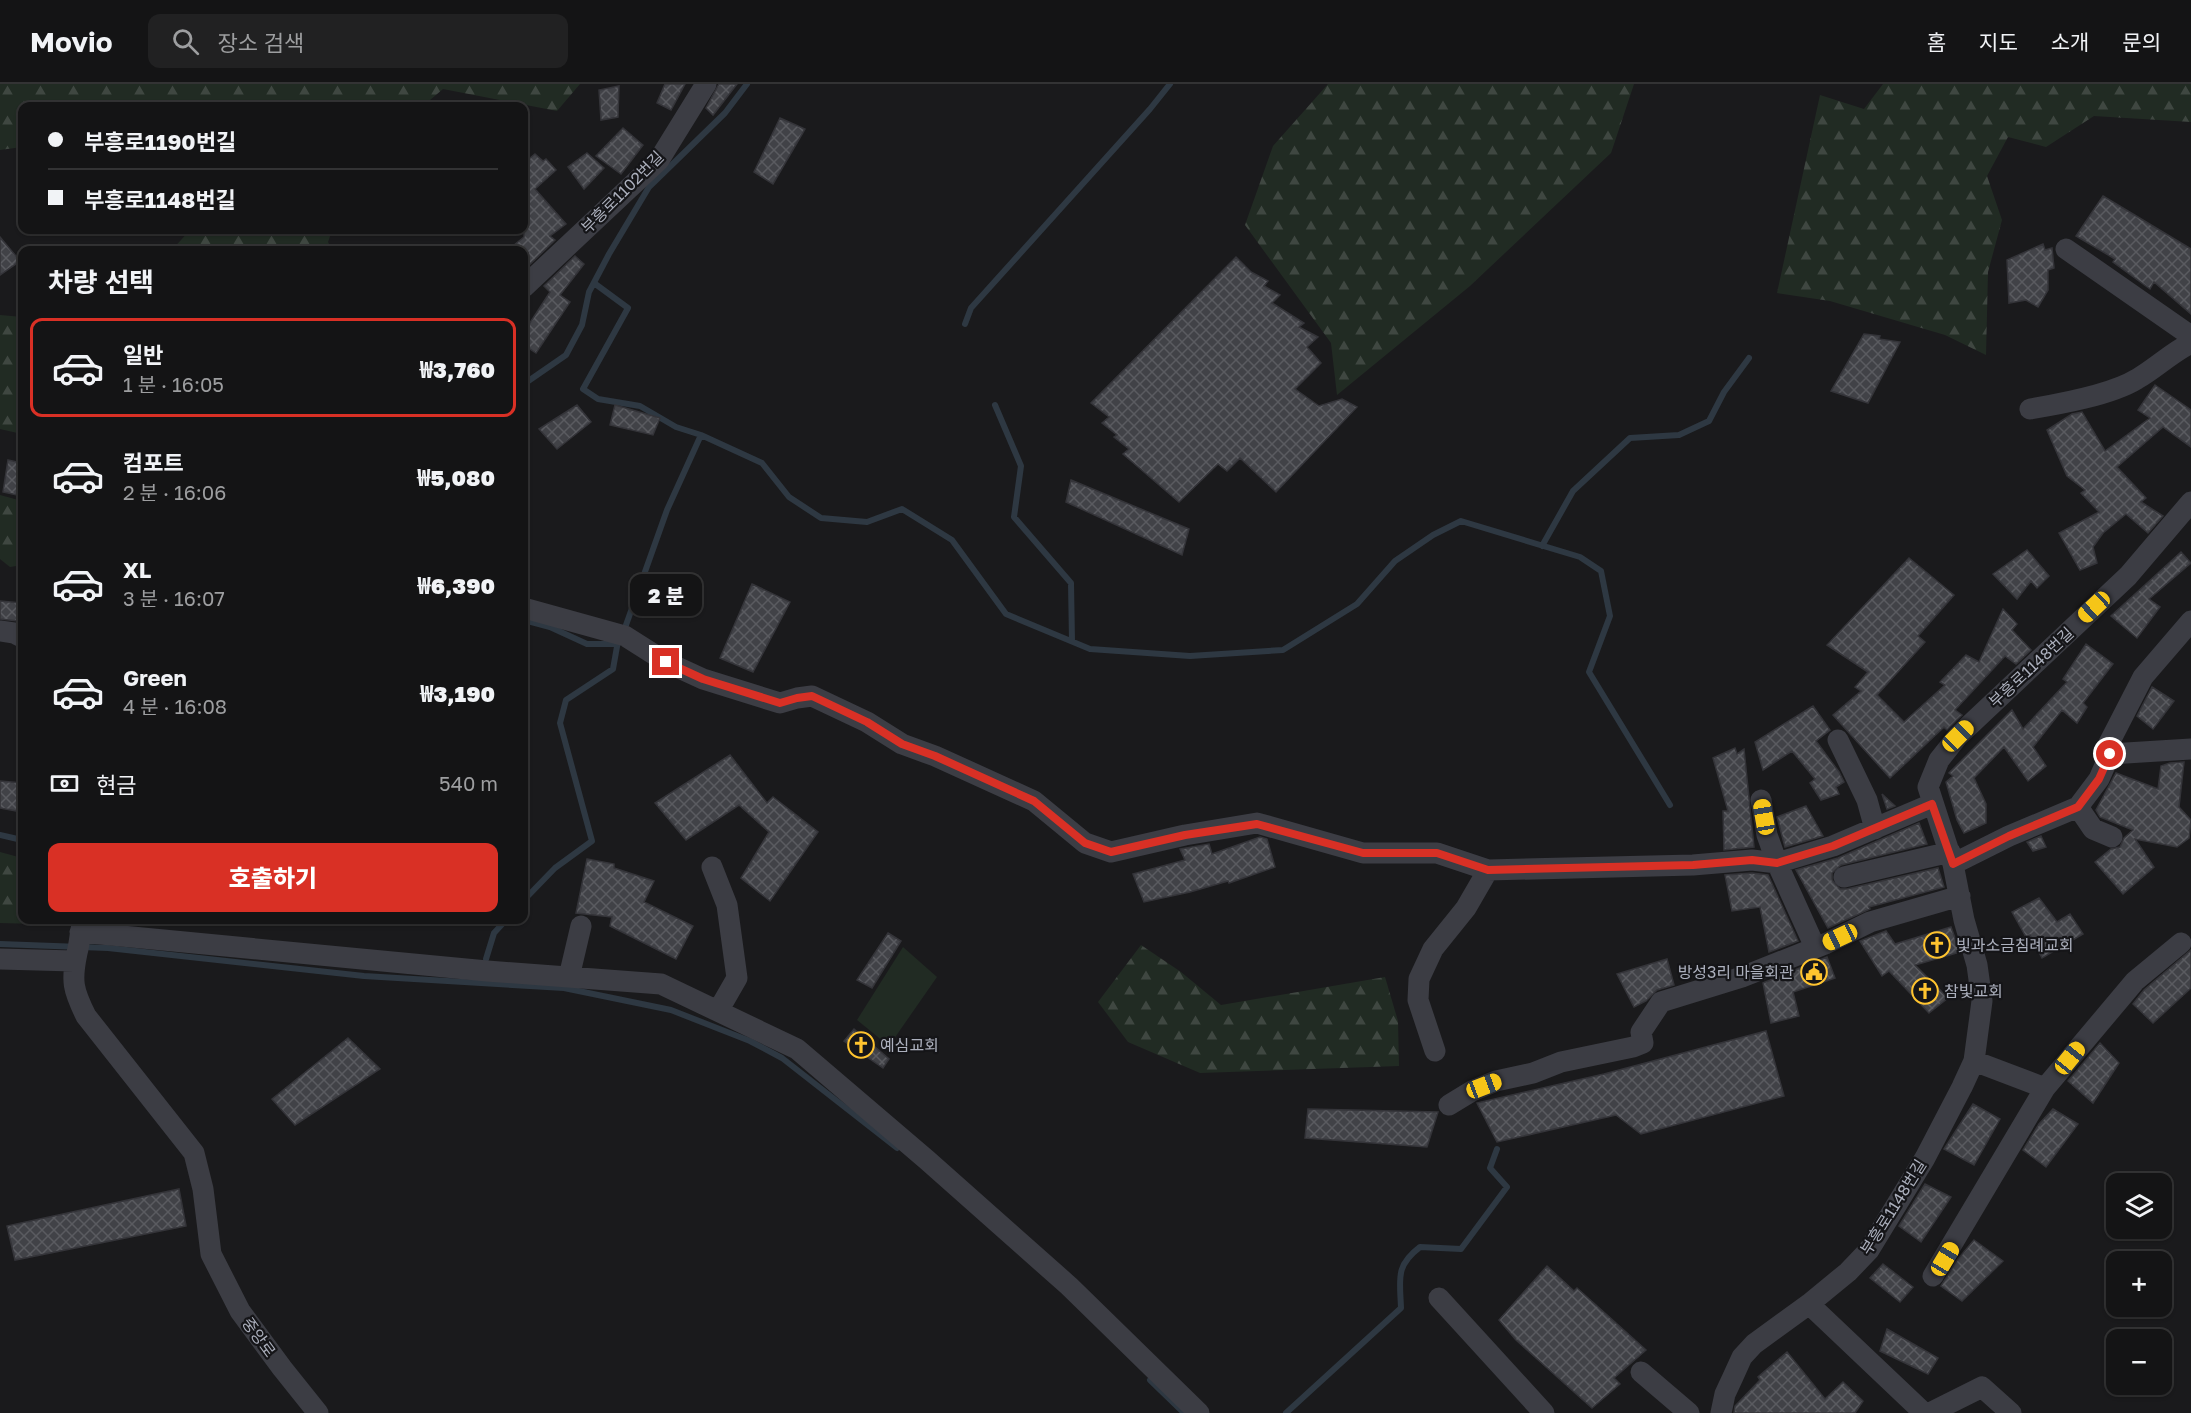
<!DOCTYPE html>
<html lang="ko">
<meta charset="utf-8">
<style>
body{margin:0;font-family:"Golos Text","Noto Sans KR",sans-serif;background:#212122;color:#f1f3f6;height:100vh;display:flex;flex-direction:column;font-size:22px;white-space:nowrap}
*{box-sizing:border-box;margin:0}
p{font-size:20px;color:#9d9ea0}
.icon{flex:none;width:33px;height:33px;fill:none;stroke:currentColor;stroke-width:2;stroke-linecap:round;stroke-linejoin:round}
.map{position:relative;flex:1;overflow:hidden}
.drawer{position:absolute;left:18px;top:162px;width:510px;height:678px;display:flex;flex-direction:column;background:#141415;border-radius:12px;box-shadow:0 2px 4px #0004,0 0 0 2px #333334}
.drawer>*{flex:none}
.guide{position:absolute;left:18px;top:18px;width:510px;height:132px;border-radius:12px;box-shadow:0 2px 4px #0004,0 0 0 2px #333334;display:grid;align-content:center;height:132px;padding:0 30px;background:#141415}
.fabs{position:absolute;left:2106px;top:1089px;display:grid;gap:12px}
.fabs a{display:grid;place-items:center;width:66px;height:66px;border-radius:12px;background:#141415;box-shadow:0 2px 4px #0004,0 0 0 2px #333334;font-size:30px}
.end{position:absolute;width:27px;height:27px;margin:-14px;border:8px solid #d93025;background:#fff;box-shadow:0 0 0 3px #fff}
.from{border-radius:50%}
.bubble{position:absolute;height:42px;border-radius:12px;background:#141415;box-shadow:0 2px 4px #0004,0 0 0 2px #333334;font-size:20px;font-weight:800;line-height:42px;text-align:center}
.car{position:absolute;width:18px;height:36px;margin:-18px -9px;border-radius:8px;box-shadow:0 0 4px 2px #0007;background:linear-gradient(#f5c518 24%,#345 0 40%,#f5c518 0 76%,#345 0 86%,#f5c518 0)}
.guide b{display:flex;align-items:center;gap:21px;height:57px;font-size:22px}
.guide b+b{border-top:2px solid #333334}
.guide i{width:15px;height:15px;background:#f1f3f6}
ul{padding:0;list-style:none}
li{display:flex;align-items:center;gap:18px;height:99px;margin:0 12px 9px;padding:0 18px;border:3px solid transparent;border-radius:12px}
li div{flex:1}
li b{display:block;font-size:22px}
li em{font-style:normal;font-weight:800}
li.on{border-color:#d93025}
li>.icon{width:54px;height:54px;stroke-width:1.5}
h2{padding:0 30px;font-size:27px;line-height:72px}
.pay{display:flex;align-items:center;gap:15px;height:66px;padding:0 30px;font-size:22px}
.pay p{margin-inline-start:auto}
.button{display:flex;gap:12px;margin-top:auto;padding:12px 30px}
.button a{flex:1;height:69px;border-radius:12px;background:#d93025;color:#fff;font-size:24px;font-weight:800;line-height:69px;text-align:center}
header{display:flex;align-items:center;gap:36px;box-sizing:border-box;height:84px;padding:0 30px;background:#141415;border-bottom:2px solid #333334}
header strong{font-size:28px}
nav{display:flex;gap:33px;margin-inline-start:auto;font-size:21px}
.search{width:420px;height:54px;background:#212122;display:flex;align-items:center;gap:15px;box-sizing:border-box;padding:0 21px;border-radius:12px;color:#9d9ea0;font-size:22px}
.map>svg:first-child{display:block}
.forest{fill:url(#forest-firs)}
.pitch{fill:#212b23}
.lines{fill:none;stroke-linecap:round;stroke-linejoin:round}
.stream{stroke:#2e3842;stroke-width:6}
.building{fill:url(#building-cross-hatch);stroke:#343439;stroke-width:1.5}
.minor{stroke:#3c3d44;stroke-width:21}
.route{stroke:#d93025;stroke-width:8}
.labels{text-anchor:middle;stroke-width:4.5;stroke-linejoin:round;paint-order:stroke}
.street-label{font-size:16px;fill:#acb0bd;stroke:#151518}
.poi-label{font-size:16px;fill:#acb0bd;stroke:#151518;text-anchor:start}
</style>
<header>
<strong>Movio</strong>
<div class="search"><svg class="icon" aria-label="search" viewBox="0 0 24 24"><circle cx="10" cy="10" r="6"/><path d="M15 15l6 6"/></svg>장소 검색</div>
<nav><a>홈</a><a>지도</a><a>소개</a><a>문의</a></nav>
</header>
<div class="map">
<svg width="2191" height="1329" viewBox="0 0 2191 1329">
<defs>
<pattern id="forest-firs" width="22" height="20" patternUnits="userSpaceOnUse" patternTransform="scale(1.5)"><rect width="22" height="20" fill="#212b23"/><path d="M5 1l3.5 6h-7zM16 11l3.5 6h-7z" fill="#3f4741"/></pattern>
<pattern id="building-cross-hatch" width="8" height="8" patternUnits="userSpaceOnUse" patternTransform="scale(1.5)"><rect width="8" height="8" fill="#414247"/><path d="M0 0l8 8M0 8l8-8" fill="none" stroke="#5a5b60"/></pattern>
</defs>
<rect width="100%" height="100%" fill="#1a1a1c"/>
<!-- forest -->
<path class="forest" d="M 0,0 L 580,0 L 557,27 L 443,5 L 423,22 L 22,22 L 22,63 L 0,66 Z
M 1328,0 L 1634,0 L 1611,69 L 1470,202 L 1337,311 L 1331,259 L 1245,141 L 1273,62 Z
M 1883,0 L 2191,0 L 2191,38 L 2094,32 L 2046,63 L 2008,53 L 1987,92 L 2002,136 L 1988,188 L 1986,271 L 1945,251 L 1830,217 L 1777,209 L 1820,11 L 1864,25 Z
M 190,146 L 332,146 L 328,158 L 332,166 L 172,166 Z
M 0,231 L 22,233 L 22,350 L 0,345 Z
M 0,411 L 22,417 L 22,481 L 10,483 L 0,475 Z
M 0,768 L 22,774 L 22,806 L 20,813 L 22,817 L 22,836 L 35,836 L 39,840 L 0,839 Z
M 1141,861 L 1181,888 L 1221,921 L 1385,893 L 1398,937 L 1399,982 L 1200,989 L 1128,958 L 1098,918 Z"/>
<!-- pitch -->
<path class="pitch" d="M 903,863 L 937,893 L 889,962 L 857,936 Z"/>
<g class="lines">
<!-- stream -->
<path class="stream" d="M 594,199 L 628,224 L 583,305 L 598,315 L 640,322 L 676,343 L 701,351 L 762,379 L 789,413 L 821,434 L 867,438 L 902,425 L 952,456 L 1006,530 L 1090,565 L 1190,572 L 1283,566 L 1357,520 L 1395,477 L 1433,451 L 1461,437 L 1580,473 L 1601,487 L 1610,532 L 1589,588 L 1670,721
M 965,240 L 971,224 L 1150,25 L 1170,0
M 524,300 L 566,271 L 582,241 L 589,208 L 609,170 L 649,103 L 725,29 L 747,0
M 995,321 L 1021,382 L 1014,433 L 1071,499 L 1072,557
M 1542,462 L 1573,407 L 1630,354 L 1679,351 L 1709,337 L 1724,308 L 1749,274
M 524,536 L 550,543 L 587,560 L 617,560
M 626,541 L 667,426 L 701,351
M 0,751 L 22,756
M 524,816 L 555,784 L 592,757 L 560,639 L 566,616 L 613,585 L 618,557
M 0,860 L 108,864 L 364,892 L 564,904 L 671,926 L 750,957 L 782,974 L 897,1064
M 486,875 L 494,849 L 506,836
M 1150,1296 L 1184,1329
M 1286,1329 L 1401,1224 C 1400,1195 1395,1182 1420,1163 L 1461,1165 L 1507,1103 L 1490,1084 L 1497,1065"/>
</g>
<!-- building -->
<path class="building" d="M 665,0 L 685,0 L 671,26 L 657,19 Z
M 719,0 L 737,0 L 713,31 L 706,24 Z
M 619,2 L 618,33 L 601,36 L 599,6 Z
M 780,34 L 805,45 L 773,100 L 754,88 Z
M 623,44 L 643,61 L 621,90 L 596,72 Z
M 587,69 L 604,84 L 584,105 L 568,83 Z
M 535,70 L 543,77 L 546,75 L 556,86 L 535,105 L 566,140 L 550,152 L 555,156 L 526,184 L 524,181 L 524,166 L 508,166 L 524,153 L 524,79 Z
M 2103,112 L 2191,165 L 2191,230 L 2154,198 L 2150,205 L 2113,178 L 2115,175 L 2076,152 Z
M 0,153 L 20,177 L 0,191 Z
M 2043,160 L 2045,166 L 2052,164 L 2054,184 L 2048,186 L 2048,206 L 2038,223 L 2026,216 L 2009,219 L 2007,176 Z
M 575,172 L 584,180 L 560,211 L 570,218 L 536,269 L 524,261 L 524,248 L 550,208 L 544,202 Z
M 1236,173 L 1251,188 L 1268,197 L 1264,202 L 1280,211 L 1272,219 L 1304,239 L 1299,243 L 1318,253 L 1307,263 L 1321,279 L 1295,305 L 1319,322 L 1342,315 L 1357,323 L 1276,408 L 1240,374 L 1227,387 L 1218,380 L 1179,418 L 1123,370 L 1129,365 L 1114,353 L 1117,351 L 1102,339 L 1109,333 L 1091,319 Z
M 1864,250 L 1880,252 L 1879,255 L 1900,258 L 1868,319 L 1831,307 Z
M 2155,301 L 2191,326 L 2191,363 L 2163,343 L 2117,383 L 2146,414 L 2141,418 L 2163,432 L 2148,449 L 2126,430 L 2103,449 L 2093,463 L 2097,479 L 2080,486 L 2059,449 L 2099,428 L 2081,409 L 2085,406 L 2067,392 L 2047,346 L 2072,330 L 2082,328 L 2105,367 L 2150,334 L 2138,326 Z
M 577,321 L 591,338 L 557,365 L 539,345 Z
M 615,321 L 660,334 L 653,351 L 610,341 Z
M 8,376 L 22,379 L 22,412 L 3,408 Z
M 1071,396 L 1189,445 L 1182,471 L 1066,418 Z
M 2027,466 L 2049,492 L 2037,504 L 2031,497 L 2017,515 L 1993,490 Z
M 2181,468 L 2191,479 L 2149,515 L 2160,523 L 2137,554 L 2111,532 Z
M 1909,474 L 1954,511 L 1918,552 L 1925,558 L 1877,611 L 1904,638 L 1945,601 L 1940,598 L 1966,571 L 1979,578 L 2003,525 L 2017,540 L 2012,546 L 2031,566 L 2016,580 L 2005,572 L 1955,626 L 1962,631 L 1947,646 L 1944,643 L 1890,694 L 1833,631 L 1861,607 L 1855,603 L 1868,588 L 1827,561 Z
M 752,500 L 790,518 L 753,588 L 720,574 Z
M 0,517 L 21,519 L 18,537 L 0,535 Z
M 2086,560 L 2113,580 L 2083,619 L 2087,623 L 2077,639 L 2062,626 L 2033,663 L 2046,682 L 2028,697 L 2004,663 L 1974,694 L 1986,720 L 1986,739 L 1964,749 L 1957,736 L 1946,698 L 1953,692 L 1949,689 L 2012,626 L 2023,645 L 2067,598 L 2063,595 Z
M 2152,603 L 2174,617 L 2153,645 L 2137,632 Z
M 1813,622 L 1830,646 L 1816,657 L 1839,688 L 1844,698 L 1836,703 L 1839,710 L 1821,716 L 1810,699 L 1815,695 L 1792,667 L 1763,686 L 1755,658 Z
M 1735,664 L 1737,670 L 1744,665 L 1754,763 L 1724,766 L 1723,727 L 1728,727 L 1713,674 Z
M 730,671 L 767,719 L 773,713 L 818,748 L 770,817 L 741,794 L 769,748 L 739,721 L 686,756 L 655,719 Z
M 2184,678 L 2179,723 L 2191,736 L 2189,754 L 2177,763 L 2135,755 L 2154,783 L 2123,810 L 2095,778 L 2111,765 L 2120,763 L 2124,754 L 2133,746 L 2100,733 L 2096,726 L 2116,689 L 2158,705 L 2161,682 L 2170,679 Z
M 0,697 L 22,699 L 22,728 L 0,724 Z
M 1882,710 L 1895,722 L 1887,725 Z
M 1806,722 L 1823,752 L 1785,763 L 1777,733 Z
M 1919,739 L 1927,760 L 1841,781 L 1832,789 L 1832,796 L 1840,805 L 1847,805 L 1938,784 L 1944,803 L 1869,823 L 1870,825 L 1828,844 L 1796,786 L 1838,774 Z
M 2041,752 L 2046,763 L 2033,767 L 2027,758 Z
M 1260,753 L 1267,755 L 1275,783 L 1229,799 L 1228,797 L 1190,808 L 1144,818 L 1133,790 L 1185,776 L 1180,765 L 1209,760 L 1212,770 Z
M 587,775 L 614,780 L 614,784 L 654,797 L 644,818 L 693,842 L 676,875 L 610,842 L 612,833 L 576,829 Z
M 1752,789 L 1768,791 L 1798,857 L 1769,868 L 1760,823 L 1732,827 L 1725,791 Z
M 2039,814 L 2057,838 L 2070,830 L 2083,850 L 2042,874 L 2030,851 L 2026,853 L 2012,828 Z
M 1951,843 L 1960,868 L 1915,881 L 1948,914 L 1929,929 L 1889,887 L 1882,892 L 1860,857 L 1886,847 L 1895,860 Z
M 888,849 L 901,857 L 872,904 L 857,896 Z
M 2191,866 L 2191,904 L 2153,939 L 2133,920 L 2144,906 Z
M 1827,873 L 1835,894 L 1793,908 L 1799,932 L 1771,939 L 1763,899 Z
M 1667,875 L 1674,901 L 1657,906 L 1646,917 L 1634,923 L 1617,890 Z
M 854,945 L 889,975 L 883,984 L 844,957 Z
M 1766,947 L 1784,1012 L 1641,1050 L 1616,1031 L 1497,1058 L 1477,1019 L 1604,990 Z
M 348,954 L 380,985 L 295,1041 L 272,1015 Z
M 2100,959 L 2119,979 L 2093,1019 L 2068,997 Z
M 1973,1020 L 2000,1035 L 1974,1081 L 1944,1065 Z
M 1308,1025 L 1438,1028 L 1427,1063 L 1305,1054 Z
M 2053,1025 L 2078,1040 L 2046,1083 L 2023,1066 L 2039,1040 Z
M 1925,1100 L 1951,1113 L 1921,1158 L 1899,1142 Z
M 179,1105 L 186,1142 L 15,1176 L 7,1142 Z
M 1974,1156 L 2003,1177 L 1962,1217 L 1941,1202 L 1957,1176 Z
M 1883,1180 L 1913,1203 L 1900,1218 L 1870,1194 Z
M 1547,1182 L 1574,1207 L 1577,1204 L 1646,1266 L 1614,1294 L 1620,1300 L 1592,1324 L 1516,1256 L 1499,1236 Z
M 1887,1245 L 1938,1274 L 1928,1290 L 1880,1267 Z
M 1787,1268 L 1825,1315 L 1843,1298 L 1863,1317 L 1855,1329 L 1734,1329 L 1735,1322 L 1760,1296 L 1758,1293 Z"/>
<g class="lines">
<!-- minor -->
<path class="minor" d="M 2066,165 L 2191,252
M 524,203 L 659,76 L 706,0
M 2030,325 C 2060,320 2111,311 2137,295 C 2156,284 2171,269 2191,259
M 524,524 L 625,552 L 666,578 L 703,595 L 780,619 L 797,614 L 812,612 L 867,638 L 902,660 L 935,672 L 1034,717 L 1085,759 L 1111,768 L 1185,751 L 1257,739 L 1363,769 L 1437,769 L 1488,786 L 1693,781 L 1752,776 L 1777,779 L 1833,762 L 1932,720
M 0,547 L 14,549 L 22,553
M 1838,656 L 1867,716 L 1875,745
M 2110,670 L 2108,661 L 2143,593 L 2191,537
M 2110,670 L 2191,665
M 1761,716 L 1767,751 L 1777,779 L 1815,863
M 2078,723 L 2093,745 L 2112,753
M 1953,780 L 2009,752 L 2078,723 L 2099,695 L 2110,670
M 712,783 L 727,821 L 737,894 L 718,927
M 1844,793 L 1950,768
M 83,836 C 80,847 80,858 77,869 C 71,897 73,906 86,932 L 194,1069 L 203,1105 L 211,1170 L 240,1227 L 282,1284 L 318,1329
M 80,848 L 487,887 L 661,900 L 797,965 L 927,1076 L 1069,1202 L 1199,1329
M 0,875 L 74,877
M 569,893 L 581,842
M 1435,967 L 1418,916 L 1419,895 L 1433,865 L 1466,824 L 1488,786
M 1974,977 L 2045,1004
M 1449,1021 L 1472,1007 L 1496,997 L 1533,989 L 1561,978 L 1633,963 L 1643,959 L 1641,948 L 1661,918 L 1742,893 L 1825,860 L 1870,838 L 1960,812
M 1933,1192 L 2045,1004 L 2135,897 L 2181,859
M 1439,1214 L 1544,1329
M 1809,1220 L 1924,1329
M 1641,1288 L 1689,1329
M 1721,1329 L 1725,1310 L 1732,1295 L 1742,1273 L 1754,1260 L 1809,1220 L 1848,1188 L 1869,1166 L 1925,1074 L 1962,1003 L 1974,977 L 1982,917 L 1977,881 L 1964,836 L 1953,780 L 1928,703 L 1939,676 L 1958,652 L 2128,492 L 2191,418
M 1930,1329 L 1982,1303 L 2011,1329"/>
</g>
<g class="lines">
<!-- route -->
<path class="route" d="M 666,578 L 703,595 L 780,619 L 797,614 L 812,612 L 867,638 L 902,660 L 935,672 L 1034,717 L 1085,759 L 1111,768 L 1185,751 L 1257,740 L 1363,769 L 1437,769 L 1488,786 L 1693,781 L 1752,776 L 1777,779 L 1833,762 L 1932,720 L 1953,780 L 2009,752 L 2078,723 L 2099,695 L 2110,670"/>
</g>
<!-- icons -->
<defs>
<g id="church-ring" transform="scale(1.35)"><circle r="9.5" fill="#151518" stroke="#ffc42f" stroke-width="1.5"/><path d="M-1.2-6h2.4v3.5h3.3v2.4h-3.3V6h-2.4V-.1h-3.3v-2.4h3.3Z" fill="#ffc42f"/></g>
<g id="civic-ring" transform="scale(1.35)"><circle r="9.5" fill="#151518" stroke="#ffc42f" stroke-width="1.5"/><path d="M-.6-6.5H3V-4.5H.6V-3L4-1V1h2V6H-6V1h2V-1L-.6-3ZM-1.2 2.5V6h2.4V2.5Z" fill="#ffc42f"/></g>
</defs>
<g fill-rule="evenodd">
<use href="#church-ring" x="1937" y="861"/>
<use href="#civic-ring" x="1814" y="888"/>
<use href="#church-ring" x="1925" y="907"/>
<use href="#church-ring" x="861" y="961"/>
</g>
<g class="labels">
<!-- street labels -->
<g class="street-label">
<text transform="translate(622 108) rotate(-45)" y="6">부흥로1102번길</text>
<text transform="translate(2031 583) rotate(-43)" y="6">부흥로1148번길</text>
<text transform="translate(1893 1123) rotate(-58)" y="6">부흥로1148번길</text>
<text transform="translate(259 1253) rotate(54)" y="6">중앙로</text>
</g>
<!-- poi labels -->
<g class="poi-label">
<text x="1956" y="867">빛과소금침례교회</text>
<text x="1794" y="894" text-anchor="end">방성3리 마을회관</text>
<text x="1944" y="913">참빛교회</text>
<text x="880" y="967">예심교회</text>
</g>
</g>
</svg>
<div class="fabs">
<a><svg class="icon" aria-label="layers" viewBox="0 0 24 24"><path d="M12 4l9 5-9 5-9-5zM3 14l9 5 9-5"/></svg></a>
<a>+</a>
<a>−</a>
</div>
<i class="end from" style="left:2110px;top:670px"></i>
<i class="end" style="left:666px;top:578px"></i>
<div class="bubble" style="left:630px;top:490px;width:72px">2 분</div>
<i class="car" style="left:2094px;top:523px;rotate:227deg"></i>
<i class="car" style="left:1958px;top:652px;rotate:45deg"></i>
<i class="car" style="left:1764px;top:733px;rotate:350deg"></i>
<i class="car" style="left:1840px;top:853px;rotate:245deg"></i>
<i class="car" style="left:2070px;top:974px;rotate:39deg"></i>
<i class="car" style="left:1484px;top:1002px;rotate:69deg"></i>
<i class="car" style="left:1945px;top:1175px;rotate:31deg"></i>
<div class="guide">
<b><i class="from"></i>부흥로1190번길</b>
<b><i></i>부흥로1148번길</b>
</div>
<section class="drawer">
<h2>차량 선택</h2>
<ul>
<li class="on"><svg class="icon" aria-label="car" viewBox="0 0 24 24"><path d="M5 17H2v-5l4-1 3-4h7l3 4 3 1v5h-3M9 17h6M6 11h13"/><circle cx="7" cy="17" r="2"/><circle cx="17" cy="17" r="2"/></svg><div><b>일반</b><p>1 분 · 16:05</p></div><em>₩3,760</em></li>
<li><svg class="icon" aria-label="car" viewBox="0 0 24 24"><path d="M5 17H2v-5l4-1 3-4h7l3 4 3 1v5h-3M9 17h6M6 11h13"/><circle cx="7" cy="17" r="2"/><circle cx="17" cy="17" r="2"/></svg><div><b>컴포트</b><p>2 분 · 16:06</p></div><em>₩5,080</em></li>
<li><svg class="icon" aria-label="car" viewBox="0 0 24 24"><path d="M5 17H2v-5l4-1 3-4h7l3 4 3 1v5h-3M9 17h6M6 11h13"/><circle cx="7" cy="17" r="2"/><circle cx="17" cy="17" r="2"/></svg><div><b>XL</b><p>3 분 · 16:07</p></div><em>₩6,390</em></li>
<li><svg class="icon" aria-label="car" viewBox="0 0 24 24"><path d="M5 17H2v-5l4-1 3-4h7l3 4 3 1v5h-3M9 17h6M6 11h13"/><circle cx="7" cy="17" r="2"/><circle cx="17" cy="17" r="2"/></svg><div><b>Green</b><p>4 분 · 16:08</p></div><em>₩3,190</em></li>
</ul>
<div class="pay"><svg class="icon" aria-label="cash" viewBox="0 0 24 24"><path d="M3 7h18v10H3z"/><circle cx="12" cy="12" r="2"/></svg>현금<p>540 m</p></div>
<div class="button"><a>호출하기</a></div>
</section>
</div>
